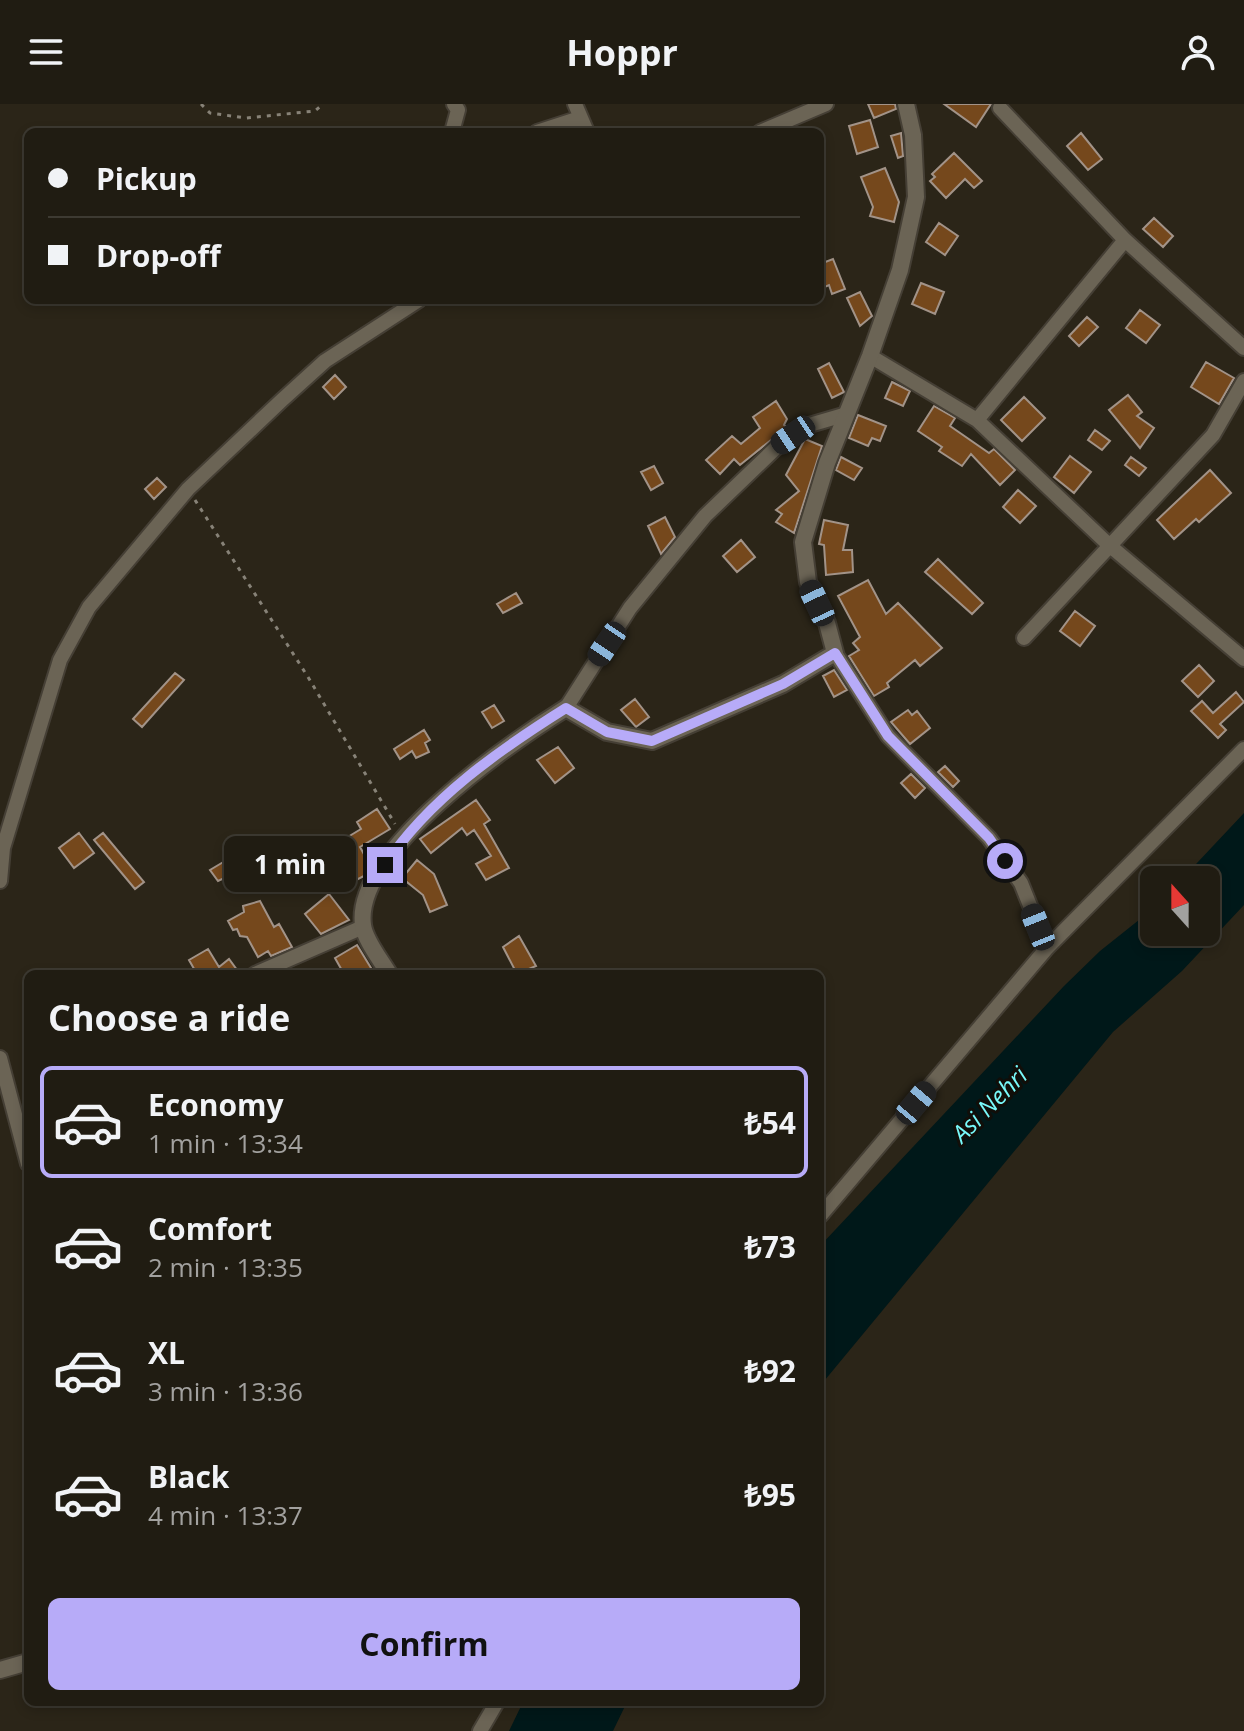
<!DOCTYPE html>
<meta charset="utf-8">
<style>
body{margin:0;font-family:"Open Sans",sans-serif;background:#28251b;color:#f1f3f6;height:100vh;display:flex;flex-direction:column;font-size:30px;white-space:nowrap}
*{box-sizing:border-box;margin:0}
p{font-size:26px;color:#a2a19f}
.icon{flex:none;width:44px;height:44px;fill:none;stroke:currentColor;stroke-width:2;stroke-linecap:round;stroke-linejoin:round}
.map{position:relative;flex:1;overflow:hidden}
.drawer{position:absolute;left:24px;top:866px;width:800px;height:736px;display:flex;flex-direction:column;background:#201c12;border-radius:12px;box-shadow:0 4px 12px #0003,0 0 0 2px #3d3a32}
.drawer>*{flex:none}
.top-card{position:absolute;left:24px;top:24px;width:800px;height:176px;border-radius:12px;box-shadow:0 4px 12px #0003,0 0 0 2px #3d3a32;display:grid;align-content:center;height:176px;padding:0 24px;background:#201c12}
.needle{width:52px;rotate:339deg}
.fabs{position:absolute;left:1140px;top:762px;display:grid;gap:16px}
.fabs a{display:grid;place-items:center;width:80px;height:80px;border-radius:12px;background:#201c12;box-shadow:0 4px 12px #0003,0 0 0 2px #3d3a32;font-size:40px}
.end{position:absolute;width:36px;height:36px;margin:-18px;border:10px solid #b7abf8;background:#111;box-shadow:0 0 0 4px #111}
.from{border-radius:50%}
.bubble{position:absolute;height:56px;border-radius:12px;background:#201c12;box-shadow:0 4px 12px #0003,0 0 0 2px #3d3a32;font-size:26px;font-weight:700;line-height:56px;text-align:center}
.car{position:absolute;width:24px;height:48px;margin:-24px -12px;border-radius:10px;box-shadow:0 0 6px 2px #0007;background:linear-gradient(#222 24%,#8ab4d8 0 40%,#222 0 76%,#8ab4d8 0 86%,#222 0)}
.top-card b{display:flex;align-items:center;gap:28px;height:76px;font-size:30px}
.top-card b+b{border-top:2px solid #3d3a32}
.top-card i{width:20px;height:20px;background:#f1f3f6}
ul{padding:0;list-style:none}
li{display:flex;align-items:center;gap:24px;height:112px;margin:0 16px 12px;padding:0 8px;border:4px solid transparent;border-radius:12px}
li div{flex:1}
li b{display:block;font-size:30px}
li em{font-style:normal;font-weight:700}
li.on{border-color:#b7abf8}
li>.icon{width:72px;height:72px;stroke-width:1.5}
h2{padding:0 24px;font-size:36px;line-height:96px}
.action{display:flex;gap:16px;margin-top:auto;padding:16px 24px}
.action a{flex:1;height:92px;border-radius:12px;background:#b7abf8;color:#111;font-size:32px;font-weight:700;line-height:92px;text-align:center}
header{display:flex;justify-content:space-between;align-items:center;height:104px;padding:0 24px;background:#201c12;font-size:36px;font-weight:700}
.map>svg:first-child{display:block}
.water{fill:#001819}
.building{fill:#75481c;stroke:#a29388;stroke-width:2}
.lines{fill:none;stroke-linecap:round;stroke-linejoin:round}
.minor-casing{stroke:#453f35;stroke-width:18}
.tertiary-casing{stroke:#453f35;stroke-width:20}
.path{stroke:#878277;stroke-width:3;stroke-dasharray:4 6;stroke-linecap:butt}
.minor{stroke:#6b6455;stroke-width:14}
.tertiary{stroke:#6b6455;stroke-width:16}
.route{stroke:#b7abf8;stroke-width:10}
.labels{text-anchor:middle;stroke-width:6;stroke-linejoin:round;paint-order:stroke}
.water-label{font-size:24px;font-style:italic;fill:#78f9fa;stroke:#110e09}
</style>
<header><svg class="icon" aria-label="menu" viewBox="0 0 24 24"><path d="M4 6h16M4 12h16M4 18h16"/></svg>Hoppr<svg class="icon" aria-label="person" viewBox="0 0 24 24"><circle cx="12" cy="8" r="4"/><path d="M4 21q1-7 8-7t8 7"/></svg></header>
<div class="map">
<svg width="1244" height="1627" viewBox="0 0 1244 1627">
<rect width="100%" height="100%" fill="#2b2518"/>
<!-- water -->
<path class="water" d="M 1244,709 L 1244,801 L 1182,867 L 1113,928 L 820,1282 L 820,1142 L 1064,882 L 1100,847 L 1154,804 L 1154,828 L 1206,828 L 1206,776 L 1181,776 Z
M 523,1598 L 627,1598 L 613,1627 L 509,1627 Z"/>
<!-- building -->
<path class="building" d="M 868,0 L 895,0 L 896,5 L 874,14 Z
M 944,0 L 991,0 L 976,23 Z
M 870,16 L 878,43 L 857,50 L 849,22 Z
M 901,29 L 903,52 L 898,54 L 891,32 Z
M 1081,29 L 1102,55 L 1088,66 L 1067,42 Z
M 954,49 L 982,77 L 974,84 L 965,75 L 946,94 L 930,77 L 935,73 L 932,70 Z
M 885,64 L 899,98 L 894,118 L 870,112 L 873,103 L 861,73 Z
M 1154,114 L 1173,132 L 1163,143 L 1143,125 Z
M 939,119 L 958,132 L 945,151 L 926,138 Z
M 833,155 L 845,185 L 832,190 L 829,181 L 820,185 L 820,160 Z
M 921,179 L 944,188 L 935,210 L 912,200 Z
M 860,188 L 872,212 L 860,222 L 847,194 Z
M 1140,206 L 1160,221 L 1146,239 L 1126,224 Z
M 1087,213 L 1098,223 L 1079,242 L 1069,232 Z
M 1206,258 L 1234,274 L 1219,300 L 1191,283 Z
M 829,259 L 844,288 L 832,294 L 818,265 Z
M 335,271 L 346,283 L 334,295 L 323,283 Z
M 892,278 L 910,287 L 903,302 L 885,294 Z
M 1128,291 L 1142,308 L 1137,312 L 1154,324 L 1140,344 L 1109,306 Z
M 1024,293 L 1045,314 L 1022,337 L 1001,316 Z
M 776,297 L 787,315 L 784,321 L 787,323 L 740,361 L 734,355 L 720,370 L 706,356 L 732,332 L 741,340 L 760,324 L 753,313 Z
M 934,302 L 955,314 L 950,322 L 989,349 L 994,345 L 1015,366 L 1000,381 L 971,350 L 962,362 L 939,347 L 942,343 L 918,327 Z
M 858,311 L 886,322 L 880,337 L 872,334 L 868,342 L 849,334 Z
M 1095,326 L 1110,337 L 1102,346 L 1088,336 Z
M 805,335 L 822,342 L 794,429 L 776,418 L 782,410 L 776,406 L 799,387 L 786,371 Z
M 1070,352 L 1091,368 L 1074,389 L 1054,373 Z
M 841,353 L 862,364 L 854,376 L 836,366 Z
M 1131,353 L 1146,364 L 1139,372 L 1125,361 Z
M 654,362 L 663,379 L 651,386 L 641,368 Z
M 1210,366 L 1231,389 L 1199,418 L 1196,415 L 1174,435 L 1157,416 Z
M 157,374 L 166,383 L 154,395 L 145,385 Z
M 1018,386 L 1036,402 L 1020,419 L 1003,403 Z
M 665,413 L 675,433 L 661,450 L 648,422 Z
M 824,416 L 848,421 L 843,446 L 852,446 L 853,468 L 826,471 L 824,441 L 819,440 Z
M 741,436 L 755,453 L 737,468 L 723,452 Z
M 938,455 L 983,499 L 972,510 L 925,468 Z
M 868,476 L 886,510 L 898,499 L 942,544 L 920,562 L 915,556 L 887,579 L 889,583 L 874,592 L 849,552 L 859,546 L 853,539 L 860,533 L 838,492 Z
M 516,489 L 522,499 L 503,509 L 497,500 Z
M 1075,507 L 1095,522 L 1080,542 L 1060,527 Z
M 1199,561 L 1214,577 L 1198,593 L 1182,577 Z
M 834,566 L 847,586 L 834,593 L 823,572 Z
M 175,569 L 184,576 L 142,623 L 133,615 Z
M 1236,588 L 1244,598 L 1220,620 L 1226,626 L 1218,634 L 1191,607 L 1202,597 L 1213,609 Z
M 635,595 L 649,613 L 636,623 L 621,606 Z
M 494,601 L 504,617 L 492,624 L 482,608 Z
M 908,606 L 912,611 L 917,607 L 930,624 L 910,640 L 891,618 Z
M 424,626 L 430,636 L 425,639 L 429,648 L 416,654 L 412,647 L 400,655 L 394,645 Z
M 558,643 L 574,664 L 555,679 L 537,656 Z
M 945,662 L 959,677 L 953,683 L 938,668 Z
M 911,670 L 925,684 L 915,694 L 901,679 Z
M 476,696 L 490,716 L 484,720 L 509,764 L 486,776 L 476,760 L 491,752 L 474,726 L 467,731 L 462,724 L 431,749 L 420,735 Z
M 377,705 L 390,725 L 360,743 L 370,761 L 364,772 L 333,788 L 328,778 L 341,772 L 323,748 L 361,725 L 357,718 Z
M 79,729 L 94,749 L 74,764 L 59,744 Z
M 103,729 L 144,778 L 135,785 L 94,736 Z
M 417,756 L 434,770 L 447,801 L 430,808 L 423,791 L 402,774 Z
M 225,757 L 233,770 L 218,777 L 210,766 Z
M 329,790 L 349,816 L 321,830 L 305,810 Z
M 260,797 L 274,823 L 279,820 L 292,843 L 271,852 L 268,847 L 258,853 L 247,833 L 240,832 L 237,825 L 233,826 L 228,817 L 244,808 L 243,802 Z
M 519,832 L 536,862 L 517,870 L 503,843 Z
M 357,841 L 371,864 L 362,870 L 344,870 L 335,854 Z
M 208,845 L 219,863 L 229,855 L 240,870 L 197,870 L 189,856 Z"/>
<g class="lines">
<!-- minor casing -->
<g class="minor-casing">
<path id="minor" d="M 575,0 L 587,28
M 1000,4 L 1125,136 L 1244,244
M 452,28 L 458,6 L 454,0
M 537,28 L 580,14
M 760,28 L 826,0
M 870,252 L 977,316 L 1109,441 L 1244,555
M 977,316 L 1125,136
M 1024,534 L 1213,331 L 1244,277
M 835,549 L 888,632 L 989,734 L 1021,779 L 1047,844
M 566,604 L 630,504 L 705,412 L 780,340 L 806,322 L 847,310
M 0,777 L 3,744 L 60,556 L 89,503 L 188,385 L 282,296 L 325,257 L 419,196
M 255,870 L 363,823
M 0,954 L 28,1060
M 820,1112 L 1047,844 L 1244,645
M 480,1627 L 497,1598"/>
</g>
<!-- tertiary casing -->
<g class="tertiary-casing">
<path id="tertiary" d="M 389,870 C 381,856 365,837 363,821 C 353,747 510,639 566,604 L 607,628 L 652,637 L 783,580 L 835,549 L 827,519 L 808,478 L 803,438 L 827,359 L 870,252 L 900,166 L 916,93 L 913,31 L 906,0
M 0,1566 L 28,1558"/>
</g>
<!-- path -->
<path class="path" d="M 201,0 L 210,9 L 246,14 L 315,7 L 323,0
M 195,396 L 308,573 L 395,720"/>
<!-- minor -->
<use href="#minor" class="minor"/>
<!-- tertiary -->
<use href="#tertiary" class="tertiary"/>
</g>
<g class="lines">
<!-- route -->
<path class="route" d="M 385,761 C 429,695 499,646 566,604 L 607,628 L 652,637 L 783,580 L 835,549 L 888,632 L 989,734 L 1005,757"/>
</g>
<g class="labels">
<!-- water labels -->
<g class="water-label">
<text transform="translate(990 1001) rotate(-45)" y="8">Asi Nehri</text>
</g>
</g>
</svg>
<div class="fabs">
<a><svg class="needle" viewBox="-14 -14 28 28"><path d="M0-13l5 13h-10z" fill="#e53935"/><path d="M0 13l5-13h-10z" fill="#a2a19f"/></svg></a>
</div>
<i class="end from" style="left:1005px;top:757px"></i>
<i class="end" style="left:385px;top:761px"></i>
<div class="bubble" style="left:224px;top:732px;width:132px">1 min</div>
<i class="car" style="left:793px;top:331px;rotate:236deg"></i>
<i class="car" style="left:817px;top:499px;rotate:335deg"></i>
<i class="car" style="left:607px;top:540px;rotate:214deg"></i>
<i class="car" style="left:1038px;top:823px;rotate:338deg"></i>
<i class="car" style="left:916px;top:999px;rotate:40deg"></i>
<div class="top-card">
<b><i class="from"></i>Pickup</b>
<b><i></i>Drop-off</b>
</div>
<section class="drawer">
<h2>Choose a ride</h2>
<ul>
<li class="on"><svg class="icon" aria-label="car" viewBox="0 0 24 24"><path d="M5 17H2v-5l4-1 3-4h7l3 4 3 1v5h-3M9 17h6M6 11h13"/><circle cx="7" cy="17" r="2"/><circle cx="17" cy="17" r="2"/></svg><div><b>Economy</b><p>1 min · 13:34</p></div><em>₺54</em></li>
<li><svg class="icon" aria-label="car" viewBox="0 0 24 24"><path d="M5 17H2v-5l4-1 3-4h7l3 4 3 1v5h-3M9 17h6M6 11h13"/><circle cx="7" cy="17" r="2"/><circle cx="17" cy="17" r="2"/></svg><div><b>Comfort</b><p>2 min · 13:35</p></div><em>₺73</em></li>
<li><svg class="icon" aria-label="car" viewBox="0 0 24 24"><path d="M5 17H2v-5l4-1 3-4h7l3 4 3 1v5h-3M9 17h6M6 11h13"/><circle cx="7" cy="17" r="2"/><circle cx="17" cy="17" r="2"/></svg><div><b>XL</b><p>3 min · 13:36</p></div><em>₺92</em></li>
<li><svg class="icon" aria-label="car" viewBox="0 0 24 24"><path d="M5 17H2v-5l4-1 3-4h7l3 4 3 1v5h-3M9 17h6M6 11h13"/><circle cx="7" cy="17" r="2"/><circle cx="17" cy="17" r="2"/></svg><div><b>Black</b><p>4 min · 13:37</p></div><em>₺95</em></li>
</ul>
<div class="action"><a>Confirm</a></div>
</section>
</div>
